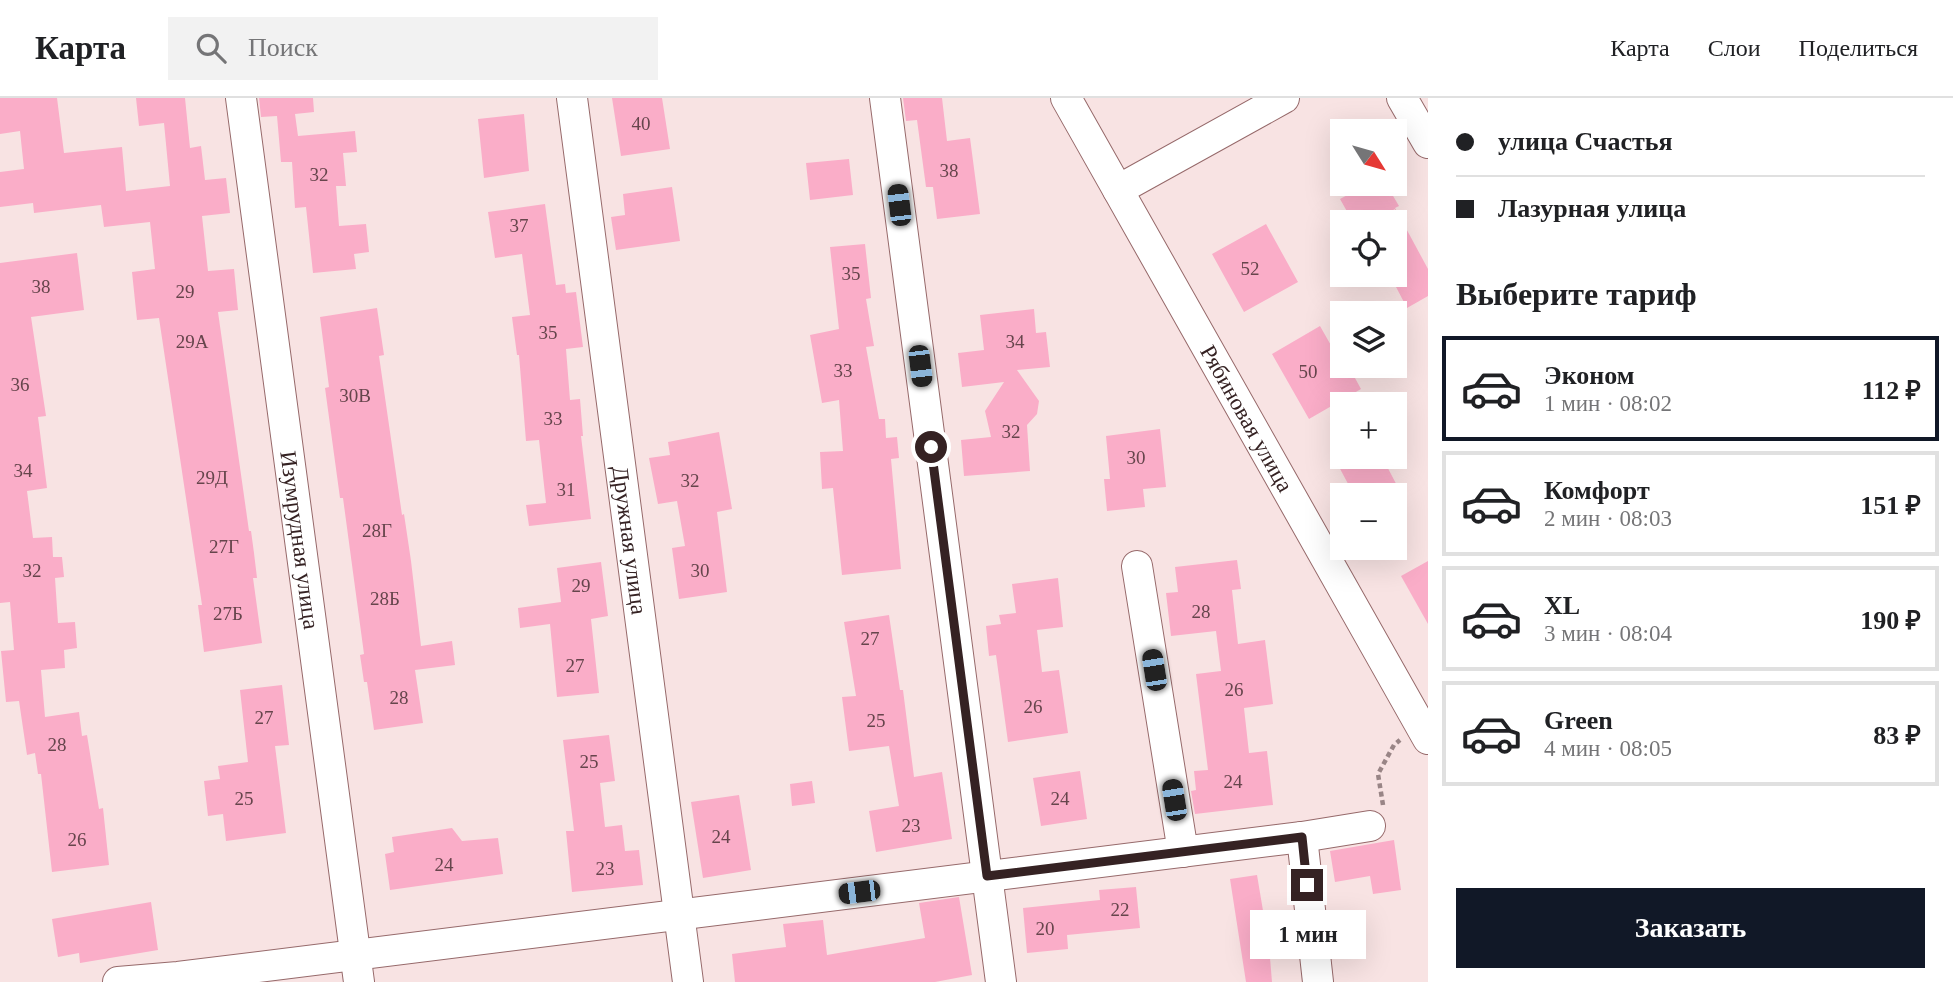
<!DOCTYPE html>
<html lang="ru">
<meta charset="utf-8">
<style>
body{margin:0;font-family:Georgia,serif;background:#f2f2f2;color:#202124;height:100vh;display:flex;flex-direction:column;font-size:26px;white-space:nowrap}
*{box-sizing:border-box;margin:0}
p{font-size:23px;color:#757577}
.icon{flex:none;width:38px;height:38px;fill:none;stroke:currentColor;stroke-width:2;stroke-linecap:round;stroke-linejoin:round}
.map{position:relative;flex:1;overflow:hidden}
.side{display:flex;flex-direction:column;background:#fff;width:525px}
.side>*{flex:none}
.banner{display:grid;align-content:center;height:154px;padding:0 28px;background:#fff}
.needle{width:46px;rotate:127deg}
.tools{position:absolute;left:1330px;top:21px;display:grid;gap:14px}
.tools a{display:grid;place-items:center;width:77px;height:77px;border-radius:0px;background:#fff;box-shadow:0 7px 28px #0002;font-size:35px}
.end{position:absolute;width:32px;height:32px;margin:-16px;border:9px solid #352223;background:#fff;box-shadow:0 0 0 4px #fff}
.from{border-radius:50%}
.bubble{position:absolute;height:49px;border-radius:0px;background:#fff;box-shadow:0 7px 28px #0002;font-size:23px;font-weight:700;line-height:49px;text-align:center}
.car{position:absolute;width:21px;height:42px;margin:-21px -10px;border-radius:9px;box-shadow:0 0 5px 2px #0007;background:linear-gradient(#222 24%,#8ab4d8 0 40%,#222 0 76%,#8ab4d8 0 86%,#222 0)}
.banner b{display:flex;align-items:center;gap:24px;height:66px;font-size:26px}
.banner b+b{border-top:2px solid #e0e0e0}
.banner i{width:18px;height:18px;background:#202124}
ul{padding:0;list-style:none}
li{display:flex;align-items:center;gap:21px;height:105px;margin:0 14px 10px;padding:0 14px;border:4px solid #e0e0e0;border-radius:0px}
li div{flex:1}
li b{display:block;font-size:26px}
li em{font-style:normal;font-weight:700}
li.active{border-color:#111827}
li>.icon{width:63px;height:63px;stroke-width:1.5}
h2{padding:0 28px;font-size:32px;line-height:84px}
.primary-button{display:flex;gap:14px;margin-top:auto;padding:14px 28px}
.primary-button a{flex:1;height:80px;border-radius:0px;background:#111827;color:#fff;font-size:28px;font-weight:700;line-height:80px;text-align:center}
header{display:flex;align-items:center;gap:42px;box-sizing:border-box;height:98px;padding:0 35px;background:#fff;border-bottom:2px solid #e0e0e0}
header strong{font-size:33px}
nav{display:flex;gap:38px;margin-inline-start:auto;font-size:24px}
.search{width:490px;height:63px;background:#f2f2f2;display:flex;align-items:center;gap:18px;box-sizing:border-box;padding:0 24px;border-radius:0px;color:#757577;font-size:26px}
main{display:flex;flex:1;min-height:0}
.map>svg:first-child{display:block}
.building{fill:#faadc8}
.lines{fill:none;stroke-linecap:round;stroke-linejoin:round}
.minor-casing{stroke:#96696a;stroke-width:32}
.path{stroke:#998586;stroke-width:4.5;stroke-dasharray:5 3.5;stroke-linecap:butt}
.minor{stroke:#fff;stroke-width:30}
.route{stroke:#352223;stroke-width:9}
.labels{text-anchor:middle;stroke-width:5;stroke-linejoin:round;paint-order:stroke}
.number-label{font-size:19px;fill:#66454c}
.street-label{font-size:23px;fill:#352223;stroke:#fef3f3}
</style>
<header>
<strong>Карта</strong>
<div class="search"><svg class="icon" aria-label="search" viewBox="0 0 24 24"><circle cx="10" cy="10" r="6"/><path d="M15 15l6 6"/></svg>Поиск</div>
<nav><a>Карта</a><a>Слои</a><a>Поделиться</a></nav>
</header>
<main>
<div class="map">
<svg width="1428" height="884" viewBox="0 0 1428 884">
<rect width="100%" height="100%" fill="#f8e3e3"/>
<!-- building -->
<path class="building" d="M 0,0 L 57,0 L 64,55 L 122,49 L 126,93 L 170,88 L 164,25 L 139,28 L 136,0 L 185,0 L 190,50 L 201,48 L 205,82 L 226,80 L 230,115 L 202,118 L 208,173 L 234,171 L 238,212 L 218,214 L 249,433 L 251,433 L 254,455 L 257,480 L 253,480 L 262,545 L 204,554 L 198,507 L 202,507 L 159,220 L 137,222 L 132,174 L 155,171 L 150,124 L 104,129 L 101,107 L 34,115 L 33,105 L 0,109 L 0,74 L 24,71 L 20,33 L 0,36 Z
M 259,0 L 313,0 L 314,14 L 295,16 L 298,38 L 355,33 L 357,54 L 343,55 L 346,88 L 336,88 L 339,128 L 366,126 L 369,154 L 354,156 L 356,171 L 313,175 L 306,109 L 295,110 L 292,64 L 281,64 L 277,18 L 261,19 Z
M 612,0 L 662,0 L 670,51 L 621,58 Z
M 903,0 L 942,0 L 947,43 L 970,40 L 980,116 L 937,121 L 933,89 L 926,89 L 917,22 L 906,23 Z
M 524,16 L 529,73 L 484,80 L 478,21 Z
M 849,61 L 853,97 L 810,102 L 806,65 Z
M 1368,86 L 1386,86 L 1399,108 L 1395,110 L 1428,171 L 1428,198 L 1407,210 L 1395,187 L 1395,111 L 1370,124 L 1353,124 L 1340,101 Z
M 672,89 L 680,143 L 616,152 L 611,119 L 625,117 L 623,96 Z
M 545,106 L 556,187 L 565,186 L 566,195 L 576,194 L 583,249 L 566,251 L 570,302 L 580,301 L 583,338 L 581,338 L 591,421 L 529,428 L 526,407 L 546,405 L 539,342 L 526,343 L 519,257 L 517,257 L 512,219 L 530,217 L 522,156 L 495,160 L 488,114 Z
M 1266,126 L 1298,184 L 1244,214 L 1212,156 Z
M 865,146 L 871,200 L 866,201 L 874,248 L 866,249 L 879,321 L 885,321 L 886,340 L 897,339 L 899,360 L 891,361 L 901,471 L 842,477 L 833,390 L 822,391 L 820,354 L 843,353 L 839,302 L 822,305 L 810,237 L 839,231 L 830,149 Z
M 77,155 L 84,212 L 31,219 L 46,318 L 38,319 L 47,390 L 27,393 L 33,440 L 52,439 L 53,459 L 62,459 L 64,479 L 55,480 L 58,525 L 75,524 L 77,550 L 64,552 L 65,570 L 41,572 L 45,619 L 79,614 L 82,638 L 87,637 L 99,711 L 103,710 L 109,767 L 52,774 L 41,676 L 38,676 L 35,655 L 27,657 L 19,603 L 6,604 L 1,553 L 14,552 L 10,504 L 0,505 L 0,165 Z
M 377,210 L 384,257 L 379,258 L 402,417 L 404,416 L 411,463 L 421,548 L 452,543 L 455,567 L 415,572 L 423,625 L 374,632 L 367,584 L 364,584 L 360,557 L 364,556 L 343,400 L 340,400 L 325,290 L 329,289 L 320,219 Z
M 1034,211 L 1036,235 L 1046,234 L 1050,269 L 1017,272 L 1039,303 L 1037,316 L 1027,327 L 1030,373 L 964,378 L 961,342 L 991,339 L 985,313 L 1004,284 L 962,289 L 958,255 L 984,252 L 980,217 Z
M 1320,228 L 1345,272 L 1349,269 L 1361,291 L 1309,321 L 1272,256 Z
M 1160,331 L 1166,389 L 1143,391 L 1145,409 L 1107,413 L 1104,381 L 1110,381 L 1106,338 Z
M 719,334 L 732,411 L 717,414 L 727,494 L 679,501 L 672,450 L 685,448 L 677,403 L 658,406 L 649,360 L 670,357 L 668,344 Z
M 1355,359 L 1382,359 L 1402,397 L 1354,397 L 1338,367 Z
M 1237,462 L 1241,491 L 1232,492 L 1238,546 L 1265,542 L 1273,606 L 1244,610 L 1249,655 L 1267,653 L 1273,707 L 1195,716 L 1191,693 L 1196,692 L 1194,673 L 1208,672 L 1196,576 L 1221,573 L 1216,533 L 1171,538 L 1166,495 L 1178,494 L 1175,469 Z
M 1428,463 L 1428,526 L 1401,478 Z
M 601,464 L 608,518 L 591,521 L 599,595 L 557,599 L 550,526 L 520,530 L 518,510 L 561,504 L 557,470 Z
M 1058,480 L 1063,529 L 1037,532 L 1042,574 L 1059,572 L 1068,635 L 1008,644 L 996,557 L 989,558 L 986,528 L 1001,526 L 999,517 L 1016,515 L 1012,486 Z
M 889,517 L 900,592 L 903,592 L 914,679 L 942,674 L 952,741 L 876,754 L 869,713 L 899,708 L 889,648 L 849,653 L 842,599 L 856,598 L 844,524 Z
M 282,587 L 289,647 L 275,648 L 286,735 L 226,743 L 223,716 L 208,718 L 204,683 L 220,681 L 218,668 L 248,664 L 240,592 Z
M 609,637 L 615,683 L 600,685 L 605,729 L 622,727 L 625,753 L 639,752 L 643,787 L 572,794 L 566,733 L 574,733 L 563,642 Z
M 1080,673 L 1087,721 L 1041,728 L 1033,680 Z
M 812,683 L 815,705 L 792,708 L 790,686 Z
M 739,697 L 751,772 L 703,780 L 691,704 Z
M 452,730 L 462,743 L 498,740 L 503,776 L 390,792 L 385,756 L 394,754 L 392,739 Z
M 1394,742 L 1401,792 L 1373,796 L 1370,778 L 1335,784 L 1330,753 Z
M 1257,777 L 1269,848 L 1272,884 L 1246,884 L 1230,781 Z
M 1136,789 L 1140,830 L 1067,837 L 1068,851 L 1027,855 L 1023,810 L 1100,802 L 1099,792 Z
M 959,799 L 972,877 L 935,884 L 735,884 L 732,856 L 786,849 L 783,826 L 823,822 L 827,857 L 925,840 L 919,805 Z
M 151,804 L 158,852 L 80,865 L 79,855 L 58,859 L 52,821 Z"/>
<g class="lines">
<!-- minor casing -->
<g class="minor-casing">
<g id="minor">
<path id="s1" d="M 241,0 L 359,884"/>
<path id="s2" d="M 572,0 L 688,884"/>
<path d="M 885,0 L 1001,884"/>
<path id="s3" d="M 1066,0 L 1428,641"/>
<path d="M 1402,0 L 1428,45"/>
<path d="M 1118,92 L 1284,0"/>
<path d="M 1137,468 L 1183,754"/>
<path d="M 1302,739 L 1318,884"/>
<path d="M 118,884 L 178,879 L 1302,739 L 1370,728"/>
</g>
</g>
<!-- path -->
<path class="path" d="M 1383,707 L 1378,676 L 1394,647 L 1400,642"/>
<!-- minor -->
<use href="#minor" class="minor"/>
</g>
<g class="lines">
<!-- route -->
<path class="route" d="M 931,349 L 987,778 L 1302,739 L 1307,787"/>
</g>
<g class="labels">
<!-- number labels -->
<g class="number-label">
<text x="641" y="32">40</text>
<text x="949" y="79">38</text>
<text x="319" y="83">32</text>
<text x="519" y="134">37</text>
<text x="1250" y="177">52</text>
<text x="851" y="182">35</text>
<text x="41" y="195">38</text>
<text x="185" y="200">29</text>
<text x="548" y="241">35</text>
<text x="192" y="250">29А</text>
<text x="1015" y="250">34</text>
<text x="843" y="279">33</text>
<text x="1308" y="280">50</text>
<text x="20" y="293">36</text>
<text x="355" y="304">30В</text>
<text x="553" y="327">33</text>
<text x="1011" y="340">32</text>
<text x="1136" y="366">30</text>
<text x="23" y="379">34</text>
<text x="212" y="386">29Д</text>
<text x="690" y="389">32</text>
<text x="566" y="398">31</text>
<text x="377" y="439">28Г</text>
<text x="224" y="455">27Г</text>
<text x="32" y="479">32</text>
<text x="700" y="479">30</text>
<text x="581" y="494">29</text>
<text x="385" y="507">28Б</text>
<text x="1201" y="520">28</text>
<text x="228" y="522">27Б</text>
<text x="870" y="547">27</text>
<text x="575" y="574">27</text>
<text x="1234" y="598">26</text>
<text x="399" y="606">28</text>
<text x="1033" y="615">26</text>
<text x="264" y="626">27</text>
<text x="876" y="629">25</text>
<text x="57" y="653">28</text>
<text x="589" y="670">25</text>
<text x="1233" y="690">24</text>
<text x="244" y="707">25</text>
<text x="1060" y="707">24</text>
<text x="911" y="734">23</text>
<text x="721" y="745">24</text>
<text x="77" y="748">26</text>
<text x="444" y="773">24</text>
<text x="605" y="777">23</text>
<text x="1120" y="818">22</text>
<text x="1045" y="837">20</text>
</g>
<!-- street labels -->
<g class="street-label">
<text dy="8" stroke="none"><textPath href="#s3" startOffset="368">Рябиновая улица</textPath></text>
<text dy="8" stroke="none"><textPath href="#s1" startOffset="446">Изумрудная улица</textPath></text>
<text dy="8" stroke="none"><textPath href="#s2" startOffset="446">Дружная улица</textPath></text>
</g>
</g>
</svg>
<div class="tools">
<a><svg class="needle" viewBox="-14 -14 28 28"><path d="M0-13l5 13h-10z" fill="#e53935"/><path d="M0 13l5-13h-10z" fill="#757577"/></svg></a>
<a><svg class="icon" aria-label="locate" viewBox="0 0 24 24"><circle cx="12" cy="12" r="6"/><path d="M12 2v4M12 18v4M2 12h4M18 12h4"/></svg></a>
<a><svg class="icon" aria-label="layers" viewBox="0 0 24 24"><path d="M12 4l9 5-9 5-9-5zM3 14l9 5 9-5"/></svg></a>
<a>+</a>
<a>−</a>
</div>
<i class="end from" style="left:931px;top:349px"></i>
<i class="end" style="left:1307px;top:787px"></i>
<div class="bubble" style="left:1250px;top:812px;width:116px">1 мин</div>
<i class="car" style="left:899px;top:107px;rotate:353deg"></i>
<i class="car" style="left:920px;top:268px;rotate:173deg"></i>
<i class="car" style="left:1154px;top:572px;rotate:351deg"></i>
<i class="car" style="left:1174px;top:702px;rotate:351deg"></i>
<i class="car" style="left:859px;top:794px;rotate:263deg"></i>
</div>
<section class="side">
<div class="banner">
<b><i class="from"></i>улица Счастья</b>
<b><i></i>Лазурная улица</b>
</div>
<h2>Выберите тариф</h2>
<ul>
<li class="active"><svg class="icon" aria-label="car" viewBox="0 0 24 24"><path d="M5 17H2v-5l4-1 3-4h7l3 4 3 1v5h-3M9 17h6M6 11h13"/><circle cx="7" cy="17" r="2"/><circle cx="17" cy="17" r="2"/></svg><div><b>Эконом</b><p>1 мин · 08:02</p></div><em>112 ₽</em></li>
<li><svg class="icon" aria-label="car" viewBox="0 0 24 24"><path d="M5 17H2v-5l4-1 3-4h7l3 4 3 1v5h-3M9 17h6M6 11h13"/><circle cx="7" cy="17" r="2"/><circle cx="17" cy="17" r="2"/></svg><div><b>Комфорт</b><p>2 мин · 08:03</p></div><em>151 ₽</em></li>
<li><svg class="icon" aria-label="car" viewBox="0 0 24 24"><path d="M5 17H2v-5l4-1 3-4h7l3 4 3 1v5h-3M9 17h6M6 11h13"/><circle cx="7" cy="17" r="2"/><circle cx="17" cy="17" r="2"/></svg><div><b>XL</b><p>3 мин · 08:04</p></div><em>190 ₽</em></li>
<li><svg class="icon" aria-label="car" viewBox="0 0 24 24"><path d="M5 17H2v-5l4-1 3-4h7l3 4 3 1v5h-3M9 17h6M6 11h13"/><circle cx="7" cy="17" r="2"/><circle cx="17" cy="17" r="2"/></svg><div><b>Green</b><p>4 мин · 08:05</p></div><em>83 ₽</em></li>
</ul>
<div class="primary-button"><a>Заказать</a></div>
</section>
</main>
